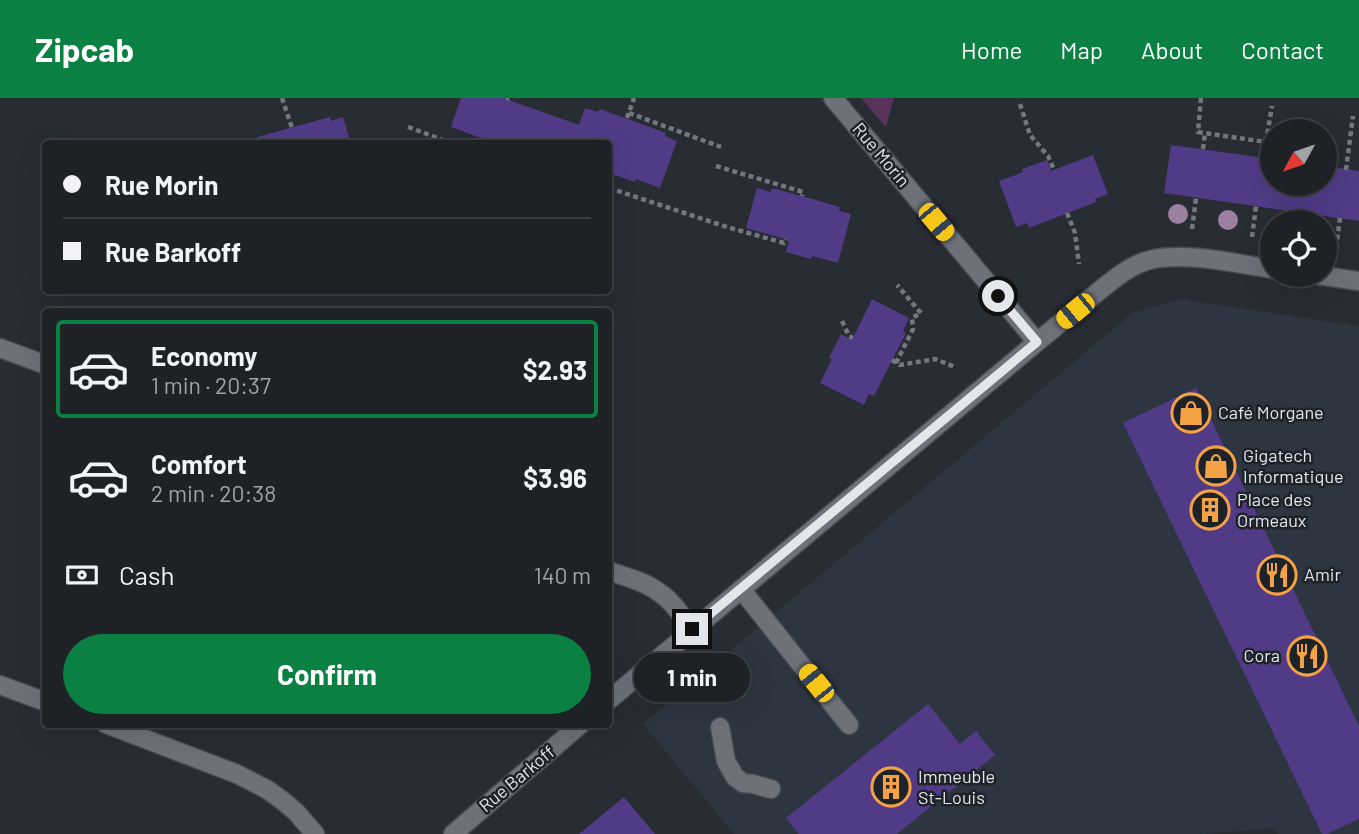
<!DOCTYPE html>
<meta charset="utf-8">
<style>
body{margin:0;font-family:Barlow,sans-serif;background:#2b2e32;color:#f1f3f6;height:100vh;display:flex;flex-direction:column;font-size:26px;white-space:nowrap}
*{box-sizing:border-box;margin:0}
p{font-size:23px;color:#a1a3a7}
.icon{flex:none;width:38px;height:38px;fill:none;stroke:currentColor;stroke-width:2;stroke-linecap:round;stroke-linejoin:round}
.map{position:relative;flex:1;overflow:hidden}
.side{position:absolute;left:42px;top:210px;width:570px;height:420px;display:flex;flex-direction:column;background:#1e2126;border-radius:7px;box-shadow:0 7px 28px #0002,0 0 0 2px #3c3e43}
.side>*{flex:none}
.top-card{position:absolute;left:42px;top:42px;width:570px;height:154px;border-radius:7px;box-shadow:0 7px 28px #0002,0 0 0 2px #3c3e43;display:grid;align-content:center;height:154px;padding:0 21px;background:#1e2126}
.needle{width:46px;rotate:230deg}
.buttons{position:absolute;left:1260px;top:21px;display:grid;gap:14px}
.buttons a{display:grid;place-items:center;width:77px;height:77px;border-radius:50%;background:#1e2126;box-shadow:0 7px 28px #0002,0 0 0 2px #3c3e43;font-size:35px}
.end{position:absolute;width:32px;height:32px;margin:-16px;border:9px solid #e3e6eb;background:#111;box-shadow:0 0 0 4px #111}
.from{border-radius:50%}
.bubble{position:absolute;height:49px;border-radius:24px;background:#1e2126;box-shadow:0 7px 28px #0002,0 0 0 2px #3c3e43;font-size:23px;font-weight:700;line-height:49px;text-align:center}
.car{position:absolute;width:21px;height:42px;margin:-21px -10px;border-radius:9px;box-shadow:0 0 5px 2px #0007;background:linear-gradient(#f5c518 24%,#345 0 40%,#f5c518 0 76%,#345 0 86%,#f5c518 0)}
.top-card b{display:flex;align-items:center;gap:24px;height:66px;font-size:26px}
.top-card b+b{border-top:2px solid #3c3e43}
.top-card i{width:18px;height:18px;background:#f1f3f6}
ul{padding:12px 0 0;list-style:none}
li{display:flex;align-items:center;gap:21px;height:98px;margin:0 14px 10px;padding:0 7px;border:4px solid transparent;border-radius:7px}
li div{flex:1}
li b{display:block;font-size:26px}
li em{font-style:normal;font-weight:700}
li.selected{border-color:#0b8043}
li>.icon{width:63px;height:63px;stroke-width:1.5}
.pay{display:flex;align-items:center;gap:18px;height:77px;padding:0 21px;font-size:26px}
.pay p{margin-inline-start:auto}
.cta{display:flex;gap:14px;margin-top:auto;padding:14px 21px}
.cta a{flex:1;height:80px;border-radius:42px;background:#0b8043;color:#fff;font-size:28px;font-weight:700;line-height:80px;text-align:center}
header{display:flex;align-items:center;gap:42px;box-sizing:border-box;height:98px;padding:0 35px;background:#0b8043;color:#fff}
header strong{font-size:33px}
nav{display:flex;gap:38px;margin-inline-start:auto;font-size:24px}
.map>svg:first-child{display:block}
.built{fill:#2d3541}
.green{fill:#59325a}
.building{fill:#513b87}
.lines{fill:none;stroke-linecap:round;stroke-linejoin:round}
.minor-casing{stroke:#474b51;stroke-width:21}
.path{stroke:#74787e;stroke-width:4.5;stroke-dasharray:5 3.5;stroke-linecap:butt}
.minor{stroke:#6d727a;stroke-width:18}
.tree{fill:#9c80a0}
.route{stroke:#e3e6eb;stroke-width:9}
.labels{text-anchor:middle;stroke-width:5;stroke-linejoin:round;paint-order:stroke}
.street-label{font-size:18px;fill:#e3e6eb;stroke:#1e2229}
.poi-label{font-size:18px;fill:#e3e6eb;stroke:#1e2229;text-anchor:start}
</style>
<header>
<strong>Zipcab</strong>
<nav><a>Home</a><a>Map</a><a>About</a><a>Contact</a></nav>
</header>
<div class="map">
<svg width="1359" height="736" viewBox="0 0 1359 736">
<rect width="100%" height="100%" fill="#282c33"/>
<!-- built -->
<path class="built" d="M 1179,201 L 1359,228 L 1359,736 L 1279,736 L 1275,730 L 1205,736 L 734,736 L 643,626 L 1132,215 Z"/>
<!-- green -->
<path class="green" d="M 861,0 L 894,0 L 886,29 Z"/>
<!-- building -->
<path class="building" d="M 461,0 L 503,0 L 579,27 L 585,10 L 598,14 L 600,11 L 666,35 L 665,38 L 677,43 L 660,90 L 636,81 L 635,84 L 609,75 L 609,46 L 497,46 L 451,29 Z
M 330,19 L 331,23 L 343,19 L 351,46 L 257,46 L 257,39 Z
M 1171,47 L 1272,61 L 1272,86 L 1325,86 L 1325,68 L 1359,73 L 1359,123 L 1164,95 Z
M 1093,57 L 1108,96 L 1095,101 L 1096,104 L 1029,130 L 1027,125 L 1016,129 L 999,83 L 1023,74 L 1022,71 L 1047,62 L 1051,73 Z
M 757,90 L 771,94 L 772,90 L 802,98 L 840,109 L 839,113 L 851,116 L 838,165 L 812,158 L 811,161 L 786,154 L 789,142 L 746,130 Z
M 872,201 L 909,220 L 903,233 L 906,235 L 874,298 L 869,296 L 864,307 L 820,285 L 832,261 L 829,260 L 841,236 L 852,242 Z
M 1196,290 L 1359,628 L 1359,721 L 1327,736 L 1322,736 L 1123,325 Z
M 928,606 L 960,646 L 976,633 L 995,657 L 897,736 L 799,736 L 786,720 Z
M 624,699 L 655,736 L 579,736 Z"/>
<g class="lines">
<!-- minor casing -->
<g class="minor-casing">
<path id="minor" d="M 833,0 L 1037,244
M 1317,177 L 1359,183
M 0,250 L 46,267
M 609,473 C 625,479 644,483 657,493 C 672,502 682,518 692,531
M 741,491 L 849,627
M 0,587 L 46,604
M 609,602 L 1037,244 C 1053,231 1070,217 1087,203 C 1107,187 1128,166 1154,161 C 1188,154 1238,166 1272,171
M 106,626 L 237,676 L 268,692 L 283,703 L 296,714 L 315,736
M 720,629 L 726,663 L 735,679 L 743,685 L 753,686 L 771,691
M 453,736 L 581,626"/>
</g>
<!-- path -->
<path class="path" d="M 282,0 L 292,30
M 1201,0 L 1198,34 L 1266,44 L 1264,60
M 507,2 L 508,0
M 1020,6 L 1030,37 L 1048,58 L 1054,72
M 629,15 L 721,49
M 627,20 L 634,0
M 408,29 L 454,46
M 1266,44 L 1272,8
M 490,46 L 491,43
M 1203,51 L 1205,35
M 609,67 L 611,63
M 716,68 L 803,94 L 802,98
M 1346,72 L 1353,18
M 609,90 L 727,129 L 784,145 L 786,141
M 1067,115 L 1075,135 L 1079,166
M 1192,131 L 1196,100
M 1252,139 L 1256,108
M 1336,150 L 1340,120
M 842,223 L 849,238 L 853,240
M 892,262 L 900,267 L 935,261 L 955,269
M 896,265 L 913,231 L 912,220 L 921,215 L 897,187"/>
<!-- minor -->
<use href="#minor" class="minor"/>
</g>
<!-- trees -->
<g class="tree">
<circle cx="1178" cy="116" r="10"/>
<circle cx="1228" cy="122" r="10"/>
</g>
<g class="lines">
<!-- route -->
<path class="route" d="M 692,531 L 1037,244 L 998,198"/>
</g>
<!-- icons -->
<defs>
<g id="shop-ring" transform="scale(2.0125)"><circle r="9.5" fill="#1e2229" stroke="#f5a246" stroke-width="1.5"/><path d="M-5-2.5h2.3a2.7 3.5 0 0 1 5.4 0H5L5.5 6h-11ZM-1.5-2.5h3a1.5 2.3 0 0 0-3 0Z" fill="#f5a246"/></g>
<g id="building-ring" transform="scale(2.0125)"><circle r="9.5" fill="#1e2229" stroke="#f5a246" stroke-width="1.5"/><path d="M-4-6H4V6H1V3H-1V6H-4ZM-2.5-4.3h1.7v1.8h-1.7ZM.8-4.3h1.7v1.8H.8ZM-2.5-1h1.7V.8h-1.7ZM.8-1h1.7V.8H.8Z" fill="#f5a246"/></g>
<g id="restaurant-ring" transform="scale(2.0125)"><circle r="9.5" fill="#1e2229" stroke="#f5a246" stroke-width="1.5"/><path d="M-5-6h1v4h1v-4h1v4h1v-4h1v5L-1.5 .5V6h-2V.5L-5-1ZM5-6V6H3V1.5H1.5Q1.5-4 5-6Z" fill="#f5a246"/></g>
</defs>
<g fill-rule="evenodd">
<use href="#shop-ring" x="1191" y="315"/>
<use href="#shop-ring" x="1216" y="368"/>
<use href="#building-ring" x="1210" y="412"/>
<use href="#restaurant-ring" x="1277" y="477"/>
<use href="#restaurant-ring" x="1307" y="558"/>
<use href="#building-ring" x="891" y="689"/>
</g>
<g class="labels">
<!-- street labels -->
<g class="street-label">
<text transform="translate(881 57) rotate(50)" y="6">Rue Morin</text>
<text transform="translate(517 681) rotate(-40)" y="6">Rue Barkoff</text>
</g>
<!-- poi labels -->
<g class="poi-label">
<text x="1218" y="321">Café Morgane</text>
<text x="1243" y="364">Gigatech<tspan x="1243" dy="21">Informatique</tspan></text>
<text x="1237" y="408">Place des<tspan x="1237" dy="21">Ormeaux</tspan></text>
<text x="1304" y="483">Amir</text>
<text x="1280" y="564" text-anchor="end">Cora</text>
<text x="918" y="685">Immeuble<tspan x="918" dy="21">St-Louis</tspan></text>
</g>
</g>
</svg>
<div class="buttons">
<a><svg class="needle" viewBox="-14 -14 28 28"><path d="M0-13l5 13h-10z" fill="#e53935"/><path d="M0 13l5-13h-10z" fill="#a1a3a7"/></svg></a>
<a><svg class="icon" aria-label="locate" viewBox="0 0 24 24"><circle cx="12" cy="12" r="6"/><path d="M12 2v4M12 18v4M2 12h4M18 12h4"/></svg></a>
</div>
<i class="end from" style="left:998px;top:198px"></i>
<i class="end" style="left:692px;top:531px"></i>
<div class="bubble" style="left:634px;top:555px;width:116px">1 min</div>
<i class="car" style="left:936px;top:124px;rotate:140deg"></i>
<i class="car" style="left:1075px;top:213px;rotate:231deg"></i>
<i class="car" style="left:816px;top:585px;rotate:321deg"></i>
<div class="top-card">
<b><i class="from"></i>Rue Morin</b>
<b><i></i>Rue Barkoff</b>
</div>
<section class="side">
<ul>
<li class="selected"><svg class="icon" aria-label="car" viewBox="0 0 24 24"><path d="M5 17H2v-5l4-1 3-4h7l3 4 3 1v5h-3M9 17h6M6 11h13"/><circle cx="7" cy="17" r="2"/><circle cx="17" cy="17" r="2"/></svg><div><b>Economy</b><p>1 min · 20:37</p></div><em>$2.93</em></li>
<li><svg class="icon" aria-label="car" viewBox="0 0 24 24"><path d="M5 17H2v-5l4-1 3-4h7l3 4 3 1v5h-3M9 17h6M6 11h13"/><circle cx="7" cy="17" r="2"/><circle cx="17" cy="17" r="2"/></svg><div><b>Comfort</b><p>2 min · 20:38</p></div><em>$3.96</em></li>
</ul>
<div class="pay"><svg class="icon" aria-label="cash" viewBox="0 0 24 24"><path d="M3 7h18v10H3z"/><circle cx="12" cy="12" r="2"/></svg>Cash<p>140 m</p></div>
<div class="cta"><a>Confirm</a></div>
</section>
</div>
